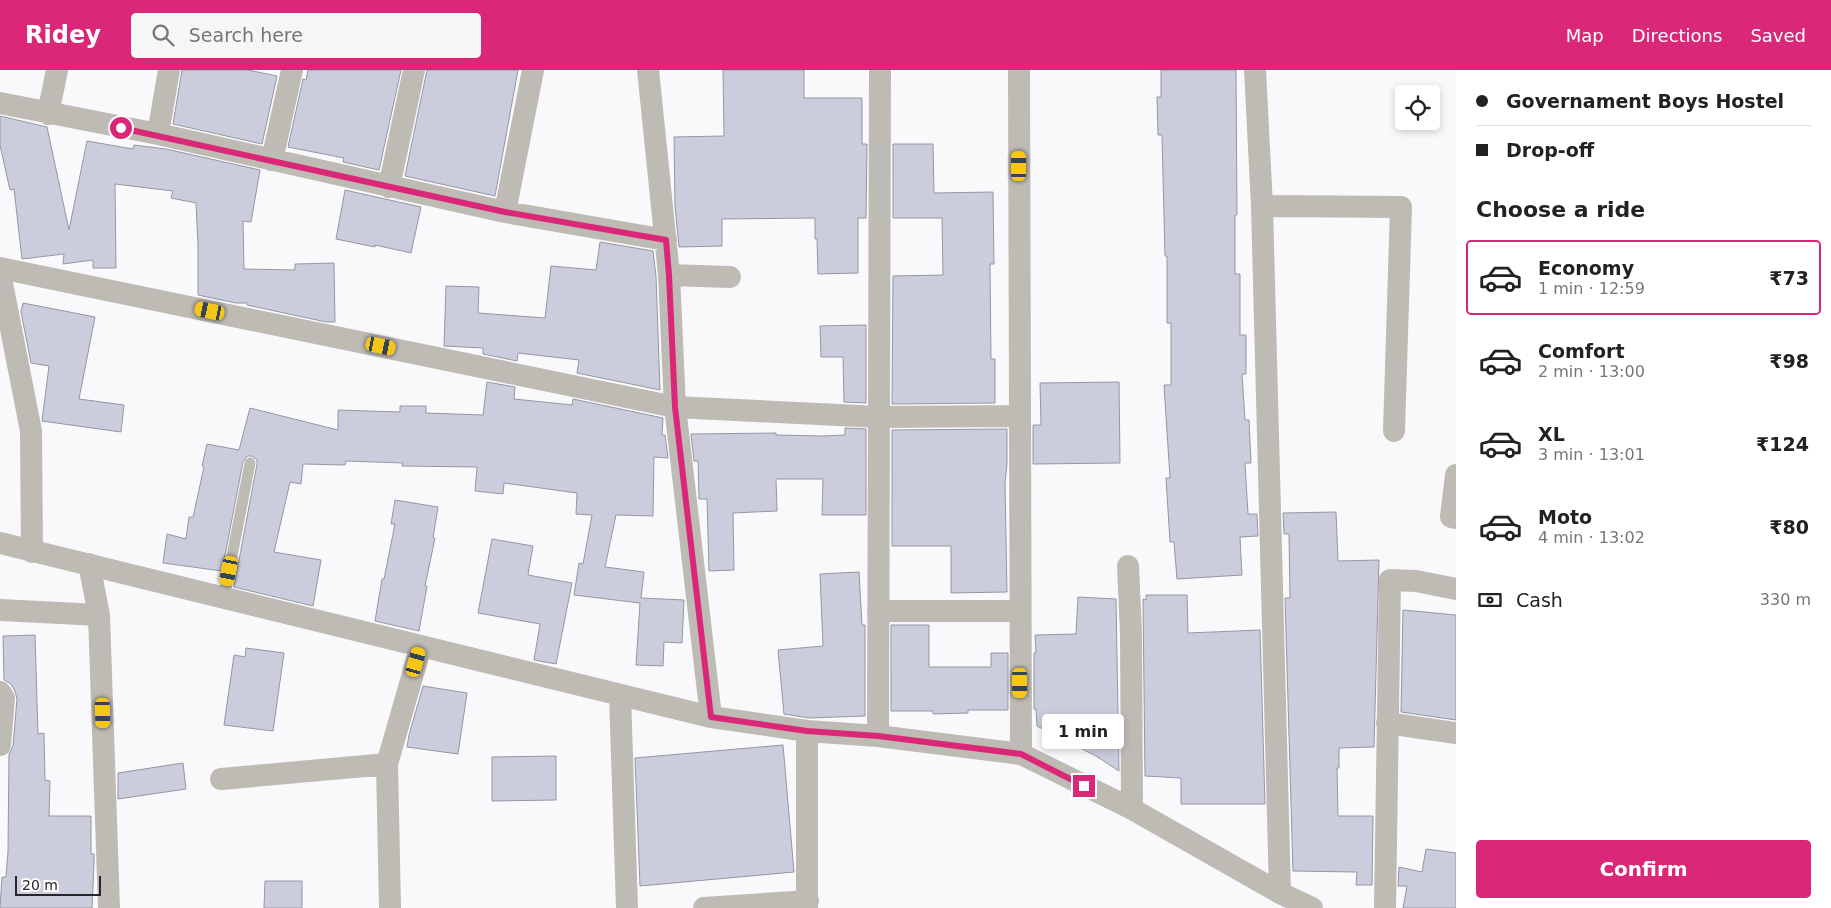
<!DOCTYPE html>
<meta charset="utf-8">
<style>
body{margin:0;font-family:"DejaVu Sans",sans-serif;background:#f6f6f6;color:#222;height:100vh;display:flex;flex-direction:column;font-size:19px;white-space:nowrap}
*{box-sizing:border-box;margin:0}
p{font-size:16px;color:#767676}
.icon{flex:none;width:28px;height:28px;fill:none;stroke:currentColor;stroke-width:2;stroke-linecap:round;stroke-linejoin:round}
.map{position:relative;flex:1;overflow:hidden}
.sheet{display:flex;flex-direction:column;background:#fff;width:375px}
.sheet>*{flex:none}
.banner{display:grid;align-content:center;height:110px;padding:0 20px;background:#fff}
.controls{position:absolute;left:1395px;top:15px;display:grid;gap:10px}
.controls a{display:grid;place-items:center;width:45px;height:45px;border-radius:5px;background:#fff;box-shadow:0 2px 8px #0003;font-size:25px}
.scale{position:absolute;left:15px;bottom:12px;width:86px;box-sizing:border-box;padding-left:5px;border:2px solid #25252b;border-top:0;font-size:14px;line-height:18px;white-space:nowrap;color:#25252b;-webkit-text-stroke:4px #fff;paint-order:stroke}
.end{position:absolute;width:22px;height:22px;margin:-11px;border:6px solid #db2777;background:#fff;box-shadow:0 0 0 2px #fff}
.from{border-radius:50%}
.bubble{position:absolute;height:35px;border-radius:5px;background:#fff;box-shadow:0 2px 8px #0003;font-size:16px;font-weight:800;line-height:35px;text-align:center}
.car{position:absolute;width:15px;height:30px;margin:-15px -8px;border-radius:6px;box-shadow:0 0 4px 1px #0007;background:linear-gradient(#f5c518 24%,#345 0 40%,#f5c518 0 76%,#345 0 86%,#f5c518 0)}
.banner b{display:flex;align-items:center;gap:18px;height:48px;font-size:19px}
.banner b+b{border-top:1px solid #e0e0e0}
.banner i{width:12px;height:12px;background:#222}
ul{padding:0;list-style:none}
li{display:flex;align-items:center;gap:15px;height:75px;margin:0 10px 8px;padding:0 10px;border:2px solid transparent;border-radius:5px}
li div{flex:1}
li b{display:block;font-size:19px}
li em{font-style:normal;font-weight:800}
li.current{border-color:#db2777}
li>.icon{width:45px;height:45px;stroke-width:1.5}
h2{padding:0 20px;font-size:22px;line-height:60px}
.pay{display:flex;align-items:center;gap:12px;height:55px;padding:0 20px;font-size:19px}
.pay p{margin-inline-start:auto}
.action{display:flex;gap:10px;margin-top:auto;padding:10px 20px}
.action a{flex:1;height:58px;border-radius:5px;background:#db2777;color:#fff;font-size:20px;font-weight:800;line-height:58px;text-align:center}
header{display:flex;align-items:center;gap:30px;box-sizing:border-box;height:70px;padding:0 25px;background:#db2777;color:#fff}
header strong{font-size:24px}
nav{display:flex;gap:28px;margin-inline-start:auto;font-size:18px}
.search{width:350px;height:45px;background:#f6f6f6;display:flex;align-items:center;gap:12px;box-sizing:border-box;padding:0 18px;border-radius:5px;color:#767676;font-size:19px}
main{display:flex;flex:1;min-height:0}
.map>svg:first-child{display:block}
.building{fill:#cccddc;stroke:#9596a4}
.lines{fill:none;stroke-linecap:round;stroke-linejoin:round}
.service{stroke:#bebab4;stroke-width:11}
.minor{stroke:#bebab4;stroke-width:22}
.route{stroke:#db2777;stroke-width:6}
</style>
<header>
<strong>Ridey</strong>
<div class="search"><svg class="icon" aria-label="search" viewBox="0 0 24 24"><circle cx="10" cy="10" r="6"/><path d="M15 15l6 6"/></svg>Search here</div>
<nav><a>Map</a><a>Directions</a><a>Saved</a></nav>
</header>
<main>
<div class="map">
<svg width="1456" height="838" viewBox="0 0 1456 838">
<rect width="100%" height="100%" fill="#f9f9fc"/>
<!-- building -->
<path class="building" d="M 182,0 L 248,0 L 277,6 L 262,74 L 173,54 Z
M 308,0 L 401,0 L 379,100 L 343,92 L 344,88 L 288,77 L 303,9 L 306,10 Z
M 427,0 L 518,0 L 495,126 L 405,106 Z
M 723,0 L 804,0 L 804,28 L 862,28 L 862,74 L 867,74 L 866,148 L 858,148 L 858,203 L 818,204 L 817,169 L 815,169 L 815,148 L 722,149 L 722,176 L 679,177 L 675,136 L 674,67 L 724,66 Z
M 1161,0 L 1236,0 L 1237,145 L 1235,145 L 1235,204 L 1240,204 L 1240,265 L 1246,265 L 1246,304 L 1242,304 L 1245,350 L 1249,350 L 1251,393 L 1245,393 L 1248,444 L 1257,444 L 1258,466 L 1240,467 L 1242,505 L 1177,509 L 1174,472 L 1170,472 L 1166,408 L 1170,408 L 1164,315 L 1171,315 L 1171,253 L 1167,253 L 1167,186 L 1165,186 L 1162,65 L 1158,65 L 1157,27 L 1161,27 Z
M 0,46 L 47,57 L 69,160 L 87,71 L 133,79 L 134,75 L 166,79 L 260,100 L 251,152 L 243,151 L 244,199 L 295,200 L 295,194 L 334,193 L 335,252 L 326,252 L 247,235 L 247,233 L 236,233 L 198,225 L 198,175 L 196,133 L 171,128 L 173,121 L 115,114 L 116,198 L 93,198 L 93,190 L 63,194 L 64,184 L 22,189 L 14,119 L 10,120 L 0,75 Z
M 893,74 L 933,74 L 934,123 L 993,122 L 994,194 L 990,194 L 991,289 L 995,289 L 995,333 L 892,334 L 893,206 L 943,205 L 942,148 L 893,148 Z
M 345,120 L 421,137 L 411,183 L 375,175 L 375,177 L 336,169 Z
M 600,172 L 653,181 L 656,206 L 660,320 L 577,303 L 579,290 L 518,283 L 517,291 L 483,284 L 483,278 L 444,276 L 446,216 L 479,217 L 478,243 L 545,248 L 551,196 L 596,200 Z
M 23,233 L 95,247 L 79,329 L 124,335 L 121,362 L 42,351 L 49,296 L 31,293 L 21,242 Z
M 866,255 L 866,333 L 844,332 L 843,287 L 821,287 L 820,256 Z
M 487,312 L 515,317 L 514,329 L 572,335 L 573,329 L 663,348 L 662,365 L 665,365 L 668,388 L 654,387 L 653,446 L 616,445 L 605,497 L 644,502 L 641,528 L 684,530 L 682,573 L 664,572 L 663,596 L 636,595 L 640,533 L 574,525 L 579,493 L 583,494 L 592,445 L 576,444 L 577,423 L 504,413 L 503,424 L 475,421 L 477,397 L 402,396 L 403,393 L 346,391 L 345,395 L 303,394 L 301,414 L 290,412 L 274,482 L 321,490 L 313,536 L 234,517 L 257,394 L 257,390 L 252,386 L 247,386 L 243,392 L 222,501 L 163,493 L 167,464 L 186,469 L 189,447 L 193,447 L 204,397 L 202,396 L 207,374 L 239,380 L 250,338 L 338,360 L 338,340 L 400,342 L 400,336 L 426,336 L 426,343 L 483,345 Z
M 1119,312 L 1120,393 L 1033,394 L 1033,355 L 1041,355 L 1040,313 Z
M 845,358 L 866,359 L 866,445 L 822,445 L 823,409 L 776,409 L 777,441 L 733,443 L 734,500 L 709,501 L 707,429 L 699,429 L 698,391 L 694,391 L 691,364 L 776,363 L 776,365 L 823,366 L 845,365 Z
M 1007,359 L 1007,394 L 1005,413 L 1007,522 L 951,523 L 951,476 L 892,476 L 892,360 Z
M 395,430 L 438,437 L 433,468 L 435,468 L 425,516 L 427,516 L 419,561 L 375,551 L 382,509 L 384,509 L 395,454 L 391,454 Z
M 1336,442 L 1338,491 L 1379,490 L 1374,677 L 1339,678 L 1339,698 L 1337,698 L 1338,746 L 1373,746 L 1372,815 L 1356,815 L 1357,802 L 1293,801 L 1285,528 L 1290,528 L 1289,464 L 1284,464 L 1283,443 Z
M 492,469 L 533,476 L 528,505 L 572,513 L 556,594 L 534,590 L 540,554 L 478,543 Z
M 859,502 L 862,555 L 865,555 L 865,646 L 809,648 L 784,644 L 778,580 L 823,576 L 820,504 Z
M 1146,525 L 1187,525 L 1188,563 L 1260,560 L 1265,734 L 1181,734 L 1181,708 L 1145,706 L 1143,529 L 1146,530 Z
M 1078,527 L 1116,529 L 1119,701 L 1096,686 L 1037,656 L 1036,639 L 1034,639 L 1034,583 L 1036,583 L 1035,565 L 1076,564 Z
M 1403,540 L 1456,545 L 1456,650 L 1401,642 Z
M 891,555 L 929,555 L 929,597 L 991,597 L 991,583 L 1008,583 L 1008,640 L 968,640 L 968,643 L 933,644 L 933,641 L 891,641 Z
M 35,565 L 38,664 L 44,663 L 45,710 L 50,711 L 49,746 L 91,746 L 91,784 L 94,784 L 94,793 L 92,838 L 0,838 L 2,807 L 6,807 L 8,782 L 9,684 L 13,676 L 17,629 L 15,621 L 11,614 L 4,610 L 3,566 Z
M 246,578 L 284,583 L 273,661 L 224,655 L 234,585 L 245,587 Z
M 423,616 L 467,623 L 458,684 L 407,677 L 409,665 Z
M 783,675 L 794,802 L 640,816 L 635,688 Z
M 556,686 L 556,730 L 492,731 L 492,687 Z
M 183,693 L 186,719 L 118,729 L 118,703 Z
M 1426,779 L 1456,783 L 1456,838 L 1403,838 L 1407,816 L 1398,816 L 1399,797 L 1422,802 Z
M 265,811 L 302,811 L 302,838 L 264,838 Z"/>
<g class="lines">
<!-- service -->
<path class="service" d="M 224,527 L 250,393"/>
<!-- minor -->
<path class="minor" d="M 648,0 L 669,205 L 675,337 L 711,647
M 1019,0 L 1021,684
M 1255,0 L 1262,136 L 1280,823
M 0,33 L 158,64 L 505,142 L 666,170
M 48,44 L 57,0
M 158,64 L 169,0
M 272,90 L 292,0
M 389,117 L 414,0
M 1262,136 L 1401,137 L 1394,361
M 505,142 L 533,0
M 0,198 L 675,337 L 879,347 L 1020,346
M 0,203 L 31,361 L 32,482
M 669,205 L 730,207
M 1456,405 L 1451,447 L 1456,448
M 0,473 L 711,647 L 807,661 L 878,666 L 1021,684 L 1132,739 L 1280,823 L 1312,838
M 89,494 L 99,545 L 109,838
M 1128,496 L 1131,563 L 1132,739
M 0,540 L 99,545
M 878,541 L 1020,541
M 0,622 L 4,628 L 0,675
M 620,625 L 627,838
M 1387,653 L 1456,663
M 878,666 L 880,0
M 221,709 L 387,694
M 390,838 L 387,694 L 421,576
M 704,838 L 808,831
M 807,838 L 807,661
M 1385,838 L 1390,510 L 1416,511 L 1456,519"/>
</g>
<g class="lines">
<!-- route -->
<path class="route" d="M 121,58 L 505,142 L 666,170 L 669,205 L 675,337 L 711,647 L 807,661 L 878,666 L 1021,684 L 1084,716"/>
</g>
</svg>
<div class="controls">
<a><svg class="icon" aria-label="locate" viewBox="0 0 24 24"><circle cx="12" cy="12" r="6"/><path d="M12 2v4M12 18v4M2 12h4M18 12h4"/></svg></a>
</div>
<div class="scale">20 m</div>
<i class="end from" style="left:121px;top:58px"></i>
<i class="end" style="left:1084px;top:716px"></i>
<div class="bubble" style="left:1042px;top:644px;width:82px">1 min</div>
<i class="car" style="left:1019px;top:96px;rotate:0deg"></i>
<i class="car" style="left:210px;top:241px;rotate:282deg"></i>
<i class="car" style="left:381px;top:276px;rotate:102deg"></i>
<i class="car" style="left:229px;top:501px;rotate:191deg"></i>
<i class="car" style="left:416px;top:592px;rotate:16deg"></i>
<i class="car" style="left:1020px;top:613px;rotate:180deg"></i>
<i class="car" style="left:103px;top:643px;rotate:178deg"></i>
</div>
<section class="sheet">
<div class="banner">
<b><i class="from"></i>Governament Boys Hostel</b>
<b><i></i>Drop-off</b>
</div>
<h2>Choose a ride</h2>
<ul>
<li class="current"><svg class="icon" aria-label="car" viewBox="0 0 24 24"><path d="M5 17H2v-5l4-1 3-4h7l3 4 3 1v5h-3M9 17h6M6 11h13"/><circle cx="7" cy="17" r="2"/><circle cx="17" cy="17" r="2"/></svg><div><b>Economy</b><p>1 min · 12:59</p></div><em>₹73</em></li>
<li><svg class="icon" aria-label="car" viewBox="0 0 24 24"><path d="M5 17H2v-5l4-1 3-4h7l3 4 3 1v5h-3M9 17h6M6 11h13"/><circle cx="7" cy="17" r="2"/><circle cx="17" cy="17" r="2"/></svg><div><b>Comfort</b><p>2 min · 13:00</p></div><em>₹98</em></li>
<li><svg class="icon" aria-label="car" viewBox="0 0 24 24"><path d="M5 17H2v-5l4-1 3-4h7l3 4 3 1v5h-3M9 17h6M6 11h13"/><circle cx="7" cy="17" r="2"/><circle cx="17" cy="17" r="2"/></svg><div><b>XL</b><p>3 min · 13:01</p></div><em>₹124</em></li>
<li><svg class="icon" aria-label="car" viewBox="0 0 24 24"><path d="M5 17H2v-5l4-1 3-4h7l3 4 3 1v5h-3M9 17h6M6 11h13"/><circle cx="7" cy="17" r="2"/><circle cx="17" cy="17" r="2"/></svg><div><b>Moto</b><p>4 min · 13:02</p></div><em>₹80</em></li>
</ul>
<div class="pay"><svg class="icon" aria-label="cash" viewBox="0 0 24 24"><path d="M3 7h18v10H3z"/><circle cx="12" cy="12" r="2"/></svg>Cash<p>330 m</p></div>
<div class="action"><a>Confirm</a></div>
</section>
</main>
